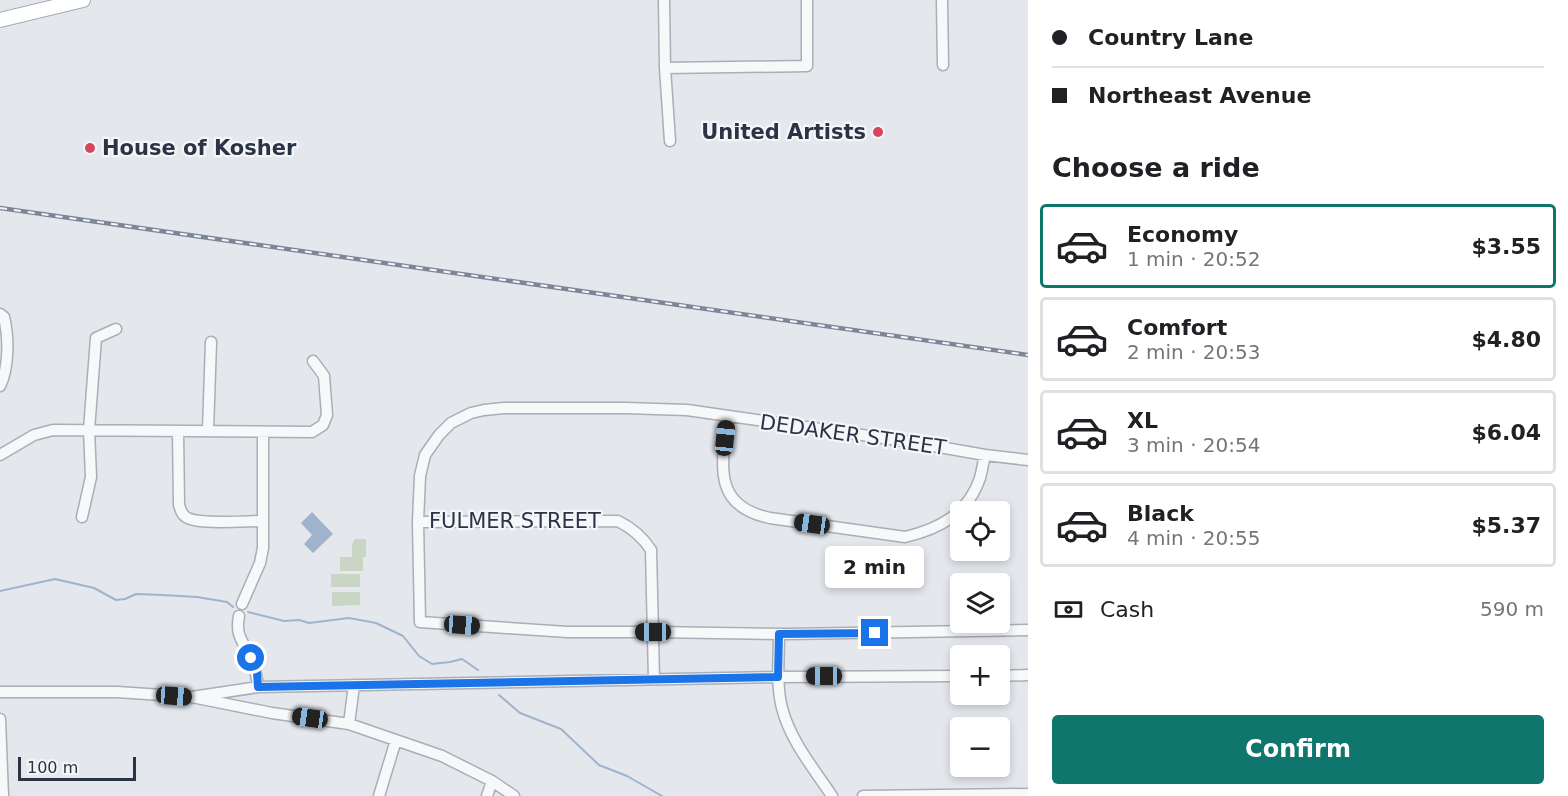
<!DOCTYPE html>
<meta charset="utf-8">
<style>
body{margin:0;font-family:"DejaVu Sans",sans-serif;background:#f6f6f6;color:#202124;height:100vh;display:flex;flex-direction:column;font-size:22px;white-space:nowrap}
*{box-sizing:border-box;margin:0}
p{font-size:20px;color:#757577}
.icon{flex:none;width:33px;height:33px;fill:none;stroke:currentColor;stroke-width:2;stroke-linecap:round;stroke-linejoin:round}
.map{position:relative;flex:1;overflow:hidden}
.details{display:flex;flex-direction:column;background:#fff;width:540px}
.details>*{flex:none}
.top-card{display:grid;align-content:center;height:132px;padding:0 24px;background:#fff}
.fabs{position:absolute;left:950px;top:501px;display:grid;gap:12px}
.fabs a{display:grid;place-items:center;width:60px;height:60px;border-radius:6px;background:#fff;box-shadow:0 3px 9px #0003;font-size:30px}
.scale{position:absolute;left:18px;bottom:15px;width:118px;box-sizing:border-box;padding-left:6px;border:3px solid #2b3445;border-top:0;font-size:16px;line-height:21px;white-space:nowrap;color:#2b3445;-webkit-text-stroke:4px #f4f6f9;paint-order:stroke}
.end{position:absolute;width:27px;height:27px;margin:-14px;border:8px solid #1a73e8;background:#fff;box-shadow:0 0 0 3px #fff}
.from{border-radius:50%}
.bubble{position:absolute;height:42px;border-radius:6px;background:#fff;box-shadow:0 3px 9px #0003;font-size:20px;font-weight:700;line-height:42px;text-align:center}
.car{position:absolute;width:18px;height:36px;margin:-18px -9px;border-radius:8px;box-shadow:0 0 4px 2px #0007;background:linear-gradient(#222 24%,#8ab4d8 0 40%,#222 0 76%,#8ab4d8 0 86%,#222 0)}
.top-card b{display:flex;align-items:center;gap:21px;height:57px;font-size:22px}
.top-card b+b{border-top:2px solid #e0e0e0}
.top-card i{width:15px;height:15px;background:#202124}
ul{padding:0;list-style:none}
li{display:flex;align-items:center;gap:18px;height:84px;margin:0 12px 9px;padding:0 12px;border:3px solid #e0e0e0;border-radius:6px}
li div{flex:1}
li b{display:block;font-size:22px}
li em{font-style:normal;font-weight:700}
li.current{border-color:#0f766e}
li>.icon{width:54px;height:54px;stroke-width:1.5}
h2{padding:0 24px;font-size:27px;line-height:72px}
.pay{display:flex;align-items:center;gap:15px;height:66px;padding:0 24px;font-size:22px}
.pay p{margin-inline-start:auto}
.button{display:flex;gap:12px;margin-top:auto;padding:12px 24px}
.button a{flex:1;height:69px;border-radius:6px;background:#0f766e;color:#fff;font-size:24px;font-weight:700;line-height:69px;text-align:center}
main{display:flex;flex:1;min-height:0}
.map>svg:first-child{display:block}
.green{fill:#c9d6c5}
.water{fill:#9fb4cc}
.lines{fill:none;stroke-linecap:round;stroke-linejoin:round}
.stream{stroke:#9fb4cc;stroke-width:2}
.minor-casing{stroke:#a9aeb7;stroke-width:13}
.major-casing{stroke:#a3abb8;stroke-width:16}
.minor{stroke:#f7f8fa;stroke-width:10}
.major{stroke:#fff;stroke-width:14}
.rail-casing{stroke:#7d8696;stroke-width:4.5}
.rail{stroke:#f4f6f9;stroke-width:2;stroke-dasharray:7;stroke-linecap:butt}
.route{stroke:#1a73e8;stroke-width:8}
.poi-dot{fill:#d1495b;stroke:#f4f6f9;stroke-width:2}
.labels{text-anchor:middle;stroke-width:4.5;stroke-linejoin:round;paint-order:stroke}
.poi-label{font-size:21px;font-weight:bold;fill:#2b3445;stroke:#f4f6f9;text-anchor:end}
.street-label{font-size:21px;fill:#2b3445;stroke:#f4f6f9}
</style>
<main>
<div class="map">
<svg width="1028" height="796" viewBox="0 0 1028 796">
<rect width="100%" height="100%" fill="#e4e7ec"/>
<!-- green -->
<path class="green" d="M 355,539 L 366,539 L 366,557 L 363,557 L 363,571 L 340,571 L 340,557 L 352,557 L 352,545 Z
M 331,574 L 360,574 L 360,587 L 331,587 Z
M 332,592 L 360,592 L 360,605 L 332,606 Z"/>
<!-- water -->
<path class="water" d="M 312,512 L 333,534 L 313,553 L 304,544 L 312,535 L 301,523 Z"/>
<g class="lines">
<!-- stream -->
<path class="stream" d="M 0,591 L 55,579 L 94,588 L 116,600 L 125,599 L 136,594 L 162,595 L 197,597 L 227,602 L 233,607
M 248,612 L 284,621 L 299,620 L 309,623 L 349,618 L 376,623 L 403,636 L 419,656 L 432,664 L 450,662 L 462,659 L 478,670
M 499,695 L 520,713 L 561,729 L 599,765 L 627,776 L 662,796"/>
<!-- minor casing -->
<g class="minor-casing">
<path id="minor" d="M 664,0 L 665,68 L 670,141
M 942,0 L 943,65
M 665,68 L 807,66 L 807,0
M 0,314 L 4,317 C 9,337 9,368 0,386
M 728,416 C 722,463 711,506 770,518 L 905,537 C 939,529 968,514 980,478 C 982,471 983,463 985,455
M 208,430 L 211,342
M 178,431 L 179,505 C 181,510 181,514 186,517 C 197,525 246,521 262,521
M 0,455 L 34,435 L 53,430 L 312,432 L 323,425 L 327,415 L 324,376 L 313,361
M 1028,460 L 985,455 L 911,442 L 687,410 L 625,408 L 504,408 L 484,410 L 471,413 L 451,423 L 439,435 L 425,455 L 420,476 L 418,522 L 420,622 L 567,632 L 653,632 L 787,634 L 1028,630
M 82,517 L 91,477 L 89,430 L 96,338 L 116,329
M 418,522 L 618,521 C 632,528 642,536 651,550 L 654,679
M 242,604 L 260,563 L 263,548 L 263,432
M 239,616 C 235,636 243,641 251,658 C 255,668 257,677 258,687
M 779,634 C 779,658 776,685 782,708 C 790,740 814,769 832,796
M 999,676 L 1028,675
M 0,692 L 117,692 L 192,697 L 272,713 L 349,724 L 442,756 L 492,781 L 514,796
M 192,697 L 258,687 L 778,677 L 960,676
M 0,719 L 3,796
M 349,724 L 354,685
M 379,796 L 396,740
M 487,796 L 492,781
M 863,796 L 1028,794"/>
</g>
<!-- major casing -->
<g class="major-casing">
<path id="major" d="M 0,20 L 83,0"/>
</g>
<!-- minor -->
<use href="#minor" class="minor"/>
<!-- major -->
<use href="#major" class="major"/>
<!-- rail casing -->
<g class="rail-casing">
<path id="rail" d="M 0,208 L 1028,355"/>
</g>
<!-- rail -->
<use href="#rail" class="rail"/>
</g>
<g class="lines">
<!-- route -->
<path class="route" d="M 251,658 L 257,673 L 258,687 L 778,677 L 779,634 L 875,633"/>
</g>
<!-- markers -->
<g class="poi-dot">
<circle cx="878" cy="132" r="6"/>
<circle cx="90" cy="148" r="6"/>
</g>
<g class="labels">
<!-- poi labels -->
<g class="poi-label">
<text x="866" y="139">United Artists</text>
<text x="102" y="155" text-anchor="start">House of Kosher</text>
</g>
<!-- street labels -->
<g class="street-label">
<text transform="translate(853 435) rotate(8)" y="7">DEDAKER STREET</text>
<text x="515" y="528">FULMER STREET</text>
</g>
</g>
</svg>
<div class="fabs">
<a><svg class="icon" aria-label="locate" viewBox="0 0 24 24"><circle cx="12" cy="12" r="6"/><path d="M12 2v4M12 18v4M2 12h4M18 12h4"/></svg></a>
<a><svg class="icon" aria-label="layers" viewBox="0 0 24 24"><path d="M12 4l9 5-9 5-9-5zM3 14l9 5 9-5"/></svg></a>
<a>+</a>
<a>−</a>
</div>
<div class="scale">100 m</div>
<i class="end from" style="left:251px;top:658px"></i>
<i class="end" style="left:875px;top:633px"></i>
<div class="bubble" style="left:825px;top:546px;width:99px">2 min</div>
<i class="car" style="left:725px;top:438px;rotate:6deg"></i>
<i class="car" style="left:812px;top:524px;rotate:278deg"></i>
<i class="car" style="left:462px;top:625px;rotate:94deg"></i>
<i class="car" style="left:653px;top:632px;rotate:270deg"></i>
<i class="car" style="left:824px;top:676px;rotate:270deg"></i>
<i class="car" style="left:174px;top:696px;rotate:94deg"></i>
<i class="car" style="left:310px;top:718px;rotate:278deg"></i>
</div>
<section class="details">
<div class="top-card">
<b><i class="from"></i>Country Lane</b>
<b><i></i>Northeast Avenue</b>
</div>
<h2>Choose a ride</h2>
<ul>
<li class="current"><svg class="icon" aria-label="car" viewBox="0 0 24 24"><path d="M5 17H2v-5l4-1 3-4h7l3 4 3 1v5h-3M9 17h6M6 11h13"/><circle cx="7" cy="17" r="2"/><circle cx="17" cy="17" r="2"/></svg><div><b>Economy</b><p>1 min · 20:52</p></div><em>$3.55</em></li>
<li><svg class="icon" aria-label="car" viewBox="0 0 24 24"><path d="M5 17H2v-5l4-1 3-4h7l3 4 3 1v5h-3M9 17h6M6 11h13"/><circle cx="7" cy="17" r="2"/><circle cx="17" cy="17" r="2"/></svg><div><b>Comfort</b><p>2 min · 20:53</p></div><em>$4.80</em></li>
<li><svg class="icon" aria-label="car" viewBox="0 0 24 24"><path d="M5 17H2v-5l4-1 3-4h7l3 4 3 1v5h-3M9 17h6M6 11h13"/><circle cx="7" cy="17" r="2"/><circle cx="17" cy="17" r="2"/></svg><div><b>XL</b><p>3 min · 20:54</p></div><em>$6.04</em></li>
<li><svg class="icon" aria-label="car" viewBox="0 0 24 24"><path d="M5 17H2v-5l4-1 3-4h7l3 4 3 1v5h-3M9 17h6M6 11h13"/><circle cx="7" cy="17" r="2"/><circle cx="17" cy="17" r="2"/></svg><div><b>Black</b><p>4 min · 20:55</p></div><em>$5.37</em></li>
</ul>
<div class="pay"><svg class="icon" aria-label="cash" viewBox="0 0 24 24"><path d="M3 7h18v10H3z"/><circle cx="12" cy="12" r="2"/></svg>Cash<p>590 m</p></div>
<div class="button"><a>Confirm</a></div>
</section>
</main>
